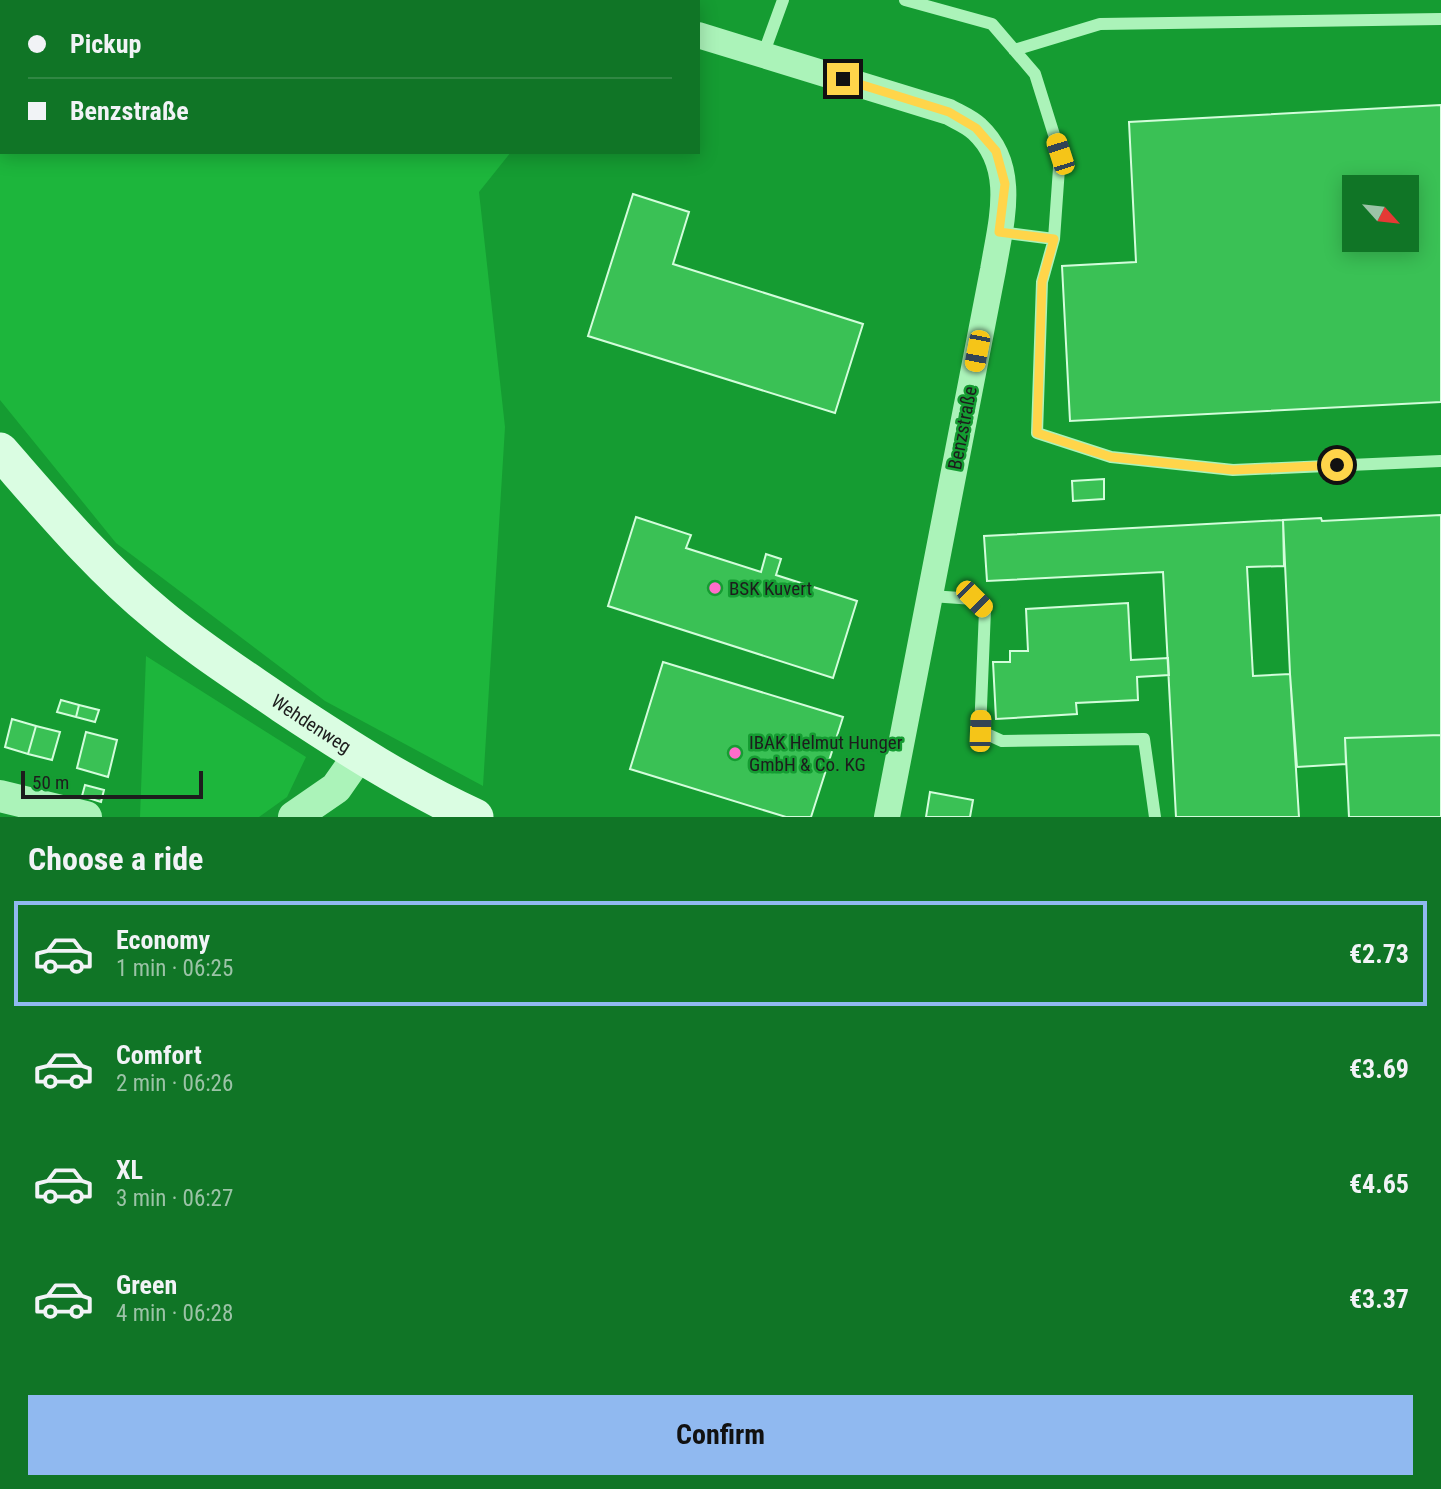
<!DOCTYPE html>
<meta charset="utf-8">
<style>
body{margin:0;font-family:"Roboto Condensed",sans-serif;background:#197a2e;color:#f1f3f6;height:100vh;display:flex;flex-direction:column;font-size:26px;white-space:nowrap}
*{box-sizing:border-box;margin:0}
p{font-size:23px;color:#9cc3a7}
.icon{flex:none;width:38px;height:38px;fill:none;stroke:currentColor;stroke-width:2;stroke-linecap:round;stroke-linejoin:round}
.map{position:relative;height:817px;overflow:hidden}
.sheet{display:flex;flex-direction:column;background:#107526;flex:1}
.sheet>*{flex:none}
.guide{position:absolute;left:0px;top:0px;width:700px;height:154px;box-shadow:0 4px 18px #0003;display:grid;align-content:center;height:154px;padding:0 28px;background:#107526}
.needle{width:46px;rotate:117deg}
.fabs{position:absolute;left:1342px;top:175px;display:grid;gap:14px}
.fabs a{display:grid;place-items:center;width:77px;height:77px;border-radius:0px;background:#107526;box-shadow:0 4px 18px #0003;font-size:35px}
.scale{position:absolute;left:21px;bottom:18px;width:182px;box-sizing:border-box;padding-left:7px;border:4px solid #1d1d1d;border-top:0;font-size:19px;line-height:24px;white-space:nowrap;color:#1d1d1d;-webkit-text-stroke:5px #159c32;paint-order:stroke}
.end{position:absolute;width:32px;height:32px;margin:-16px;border:9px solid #ffd54a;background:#111;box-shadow:0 0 0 4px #111}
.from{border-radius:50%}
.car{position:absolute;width:21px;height:42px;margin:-21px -10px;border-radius:9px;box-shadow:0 0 5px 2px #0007;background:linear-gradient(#f5c518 24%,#345 0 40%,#f5c518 0 76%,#345 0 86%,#f5c518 0)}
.guide b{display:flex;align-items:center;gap:24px;height:66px;font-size:26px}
.guide b+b{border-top:2px solid #308743}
.guide i{width:18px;height:18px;background:#f1f3f6}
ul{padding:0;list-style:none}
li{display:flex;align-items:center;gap:21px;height:105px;margin:0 14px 10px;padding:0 14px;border:4px solid transparent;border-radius:0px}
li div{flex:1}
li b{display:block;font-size:26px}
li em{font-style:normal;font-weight:700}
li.active{border-color:#90b9f0}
li>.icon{width:63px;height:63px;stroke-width:1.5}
h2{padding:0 28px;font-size:32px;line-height:84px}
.cta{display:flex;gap:14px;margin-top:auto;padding:14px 28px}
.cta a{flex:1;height:80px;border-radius:0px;background:#90b9f0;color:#111;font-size:28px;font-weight:700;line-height:80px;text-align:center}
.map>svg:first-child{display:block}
.green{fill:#1db63c}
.building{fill:#3ac155;stroke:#d3fddb;stroke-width:2;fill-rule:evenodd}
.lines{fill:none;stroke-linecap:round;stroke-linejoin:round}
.service{stroke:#abf3b9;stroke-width:12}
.minor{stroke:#abf3b9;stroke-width:26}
.tertiary{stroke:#abf3b9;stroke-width:32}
.secondary{stroke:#dafde2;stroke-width:37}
.route{stroke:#ffd54a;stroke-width:9}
.poi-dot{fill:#ff6dca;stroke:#159c32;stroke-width:2.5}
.labels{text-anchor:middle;stroke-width:5;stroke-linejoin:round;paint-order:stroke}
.street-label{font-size:19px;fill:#1d1d1d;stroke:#159c32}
.poi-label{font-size:19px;fill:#1d1d1d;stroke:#159c32;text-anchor:start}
</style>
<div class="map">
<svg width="1441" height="817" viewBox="0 0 1441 817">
<rect width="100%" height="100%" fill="#159c32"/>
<!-- green -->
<path class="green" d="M 0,0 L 550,0 L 2,2 L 2,152 L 511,152 L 479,192 L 505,427 L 483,786 L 325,701 L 116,543 L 0,400 Z
M 146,656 L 306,757 L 287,797 L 259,817 L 140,817 Z"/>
<!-- building -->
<path class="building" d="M 1441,105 L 1441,402 L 1070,421 L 1062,266 L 1136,262 L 1129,122 ZM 1354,187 L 1407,187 L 1407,240 L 1354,240 Z
M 633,194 L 689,212 L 673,264 L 863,324 L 835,413 L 588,336 Z
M 1104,479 L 1104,499 L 1073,501 L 1072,481 Z
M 1441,515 L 1441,735 L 1345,738 L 1346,764 L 1297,767 L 1290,674 L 1283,520 L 1321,518 L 1322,521 Z
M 636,517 L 691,535 L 686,548 L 761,572 L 766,554 L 781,559 L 776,575 L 857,601 L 833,678 L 608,606 Z
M 1283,520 L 1284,566 L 1247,567 L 1253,676 L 1290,674 L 1299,817 L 1176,817 L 1163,572 L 987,581 L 984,536 Z
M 1128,603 L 1131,660 L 1168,658 L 1169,675 L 1137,677 L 1138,700 L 1076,703 L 1077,714 L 996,719 L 993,662 L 1010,662 L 1010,651 L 1028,651 L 1026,609 Z
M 663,662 L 843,717 L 811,817 L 786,817 L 630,769 Z
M 61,700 L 79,705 L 76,717 L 57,712 Z
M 79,705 L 99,710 L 95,722 L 76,717 Z
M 12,719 L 36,726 L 28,754 L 5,747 Z
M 36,726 L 60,732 L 52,760 L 28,754 Z
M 86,732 L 117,740 L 108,777 L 77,768 Z
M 1441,735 L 1441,817 L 1349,817 L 1345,738 Z
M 85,785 L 104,790 L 101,802 L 82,796 Z
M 930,792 L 973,800 L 970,817 L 926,817 Z"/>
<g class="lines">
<!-- service -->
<path class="service" d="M 905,0 L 992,24 L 1035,74 L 1060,154 L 1054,239 L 1042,282 L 1037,433 L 1111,457 L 1233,470 L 1441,461
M 1014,50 L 1100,24 L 1441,19
M 763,55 L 783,0
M 999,232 L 1054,239
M 931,596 L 974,599 L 985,610 L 980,731 L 1002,741 L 1144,739 L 1155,817"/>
<!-- minor -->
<path class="minor" d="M 698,35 L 949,112 C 958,117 970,122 977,129 C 1018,167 1001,222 993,270 L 887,817"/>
<!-- tertiary -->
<path class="tertiary" d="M 0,796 L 86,817
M 294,817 L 336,788 L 359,755"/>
<!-- secondary -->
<path class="secondary" id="s1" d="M 0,451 C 50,508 99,567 158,615 C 197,648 241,676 283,705 C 345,746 407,786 475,817"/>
</g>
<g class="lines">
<!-- route -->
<path class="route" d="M 843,79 L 949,112 L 976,128 L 996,151 L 1005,184 L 999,232 L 1054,239 L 1042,282 L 1037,433 L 1111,457 L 1233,470 L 1337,465"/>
</g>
<!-- markers -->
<g class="poi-dot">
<circle cx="715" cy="588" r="7"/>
<circle cx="735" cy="753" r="7"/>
</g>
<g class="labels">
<!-- street labels -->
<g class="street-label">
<text transform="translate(962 428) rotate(-79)" y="7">Benzstraße</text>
<text dy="7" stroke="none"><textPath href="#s1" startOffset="416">Wehdenweg</textPath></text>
</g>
<!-- poi labels -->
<g class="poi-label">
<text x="729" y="595">BSK Kuvert</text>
<text x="749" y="749">IBAK Helmut Hunger<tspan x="749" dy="22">GmbH &amp; Co. KG</tspan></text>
</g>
</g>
</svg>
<div class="fabs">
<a><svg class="needle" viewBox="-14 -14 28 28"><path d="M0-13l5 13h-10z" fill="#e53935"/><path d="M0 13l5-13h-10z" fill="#9cc3a7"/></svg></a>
</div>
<div class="scale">50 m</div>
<i class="end from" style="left:1337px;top:465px"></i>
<i class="end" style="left:843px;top:79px"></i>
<i class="car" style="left:1060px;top:154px;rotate:342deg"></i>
<i class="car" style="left:977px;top:351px;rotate:191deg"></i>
<i class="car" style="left:974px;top:599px;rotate:135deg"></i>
<i class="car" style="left:980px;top:731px;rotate:2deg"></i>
<div class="guide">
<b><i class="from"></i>Pickup</b>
<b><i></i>Benzstraße</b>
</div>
</div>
<section class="sheet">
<h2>Choose a ride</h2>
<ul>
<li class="active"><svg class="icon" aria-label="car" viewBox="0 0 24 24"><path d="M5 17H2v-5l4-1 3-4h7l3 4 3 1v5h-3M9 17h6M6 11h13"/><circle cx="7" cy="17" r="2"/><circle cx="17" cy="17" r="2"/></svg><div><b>Economy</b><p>1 min · 06:25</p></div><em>€2.73</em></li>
<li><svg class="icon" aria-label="car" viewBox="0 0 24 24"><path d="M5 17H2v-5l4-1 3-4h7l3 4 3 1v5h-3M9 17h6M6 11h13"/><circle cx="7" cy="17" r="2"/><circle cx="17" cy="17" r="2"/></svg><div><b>Comfort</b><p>2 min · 06:26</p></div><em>€3.69</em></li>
<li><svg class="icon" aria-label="car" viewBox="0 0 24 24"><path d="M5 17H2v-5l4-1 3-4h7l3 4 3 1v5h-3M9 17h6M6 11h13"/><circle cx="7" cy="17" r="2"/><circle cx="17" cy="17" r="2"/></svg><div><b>XL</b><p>3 min · 06:27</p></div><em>€4.65</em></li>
<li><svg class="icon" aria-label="car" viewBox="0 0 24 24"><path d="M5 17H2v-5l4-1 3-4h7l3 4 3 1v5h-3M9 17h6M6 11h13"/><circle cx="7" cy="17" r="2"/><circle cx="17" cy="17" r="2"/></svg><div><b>Green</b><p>4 min · 06:28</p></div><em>€3.37</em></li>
</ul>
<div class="cta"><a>Confirm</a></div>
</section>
